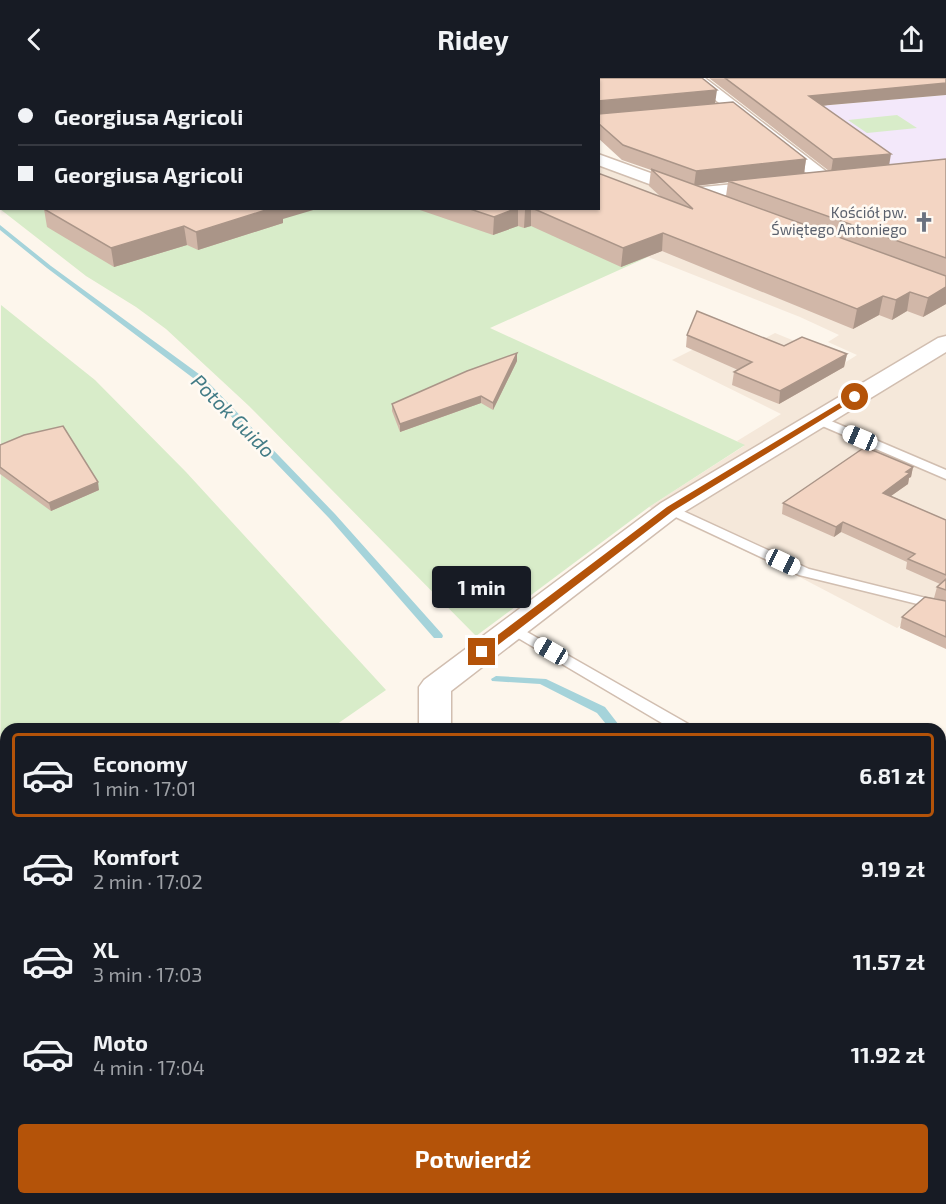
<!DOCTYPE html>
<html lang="pl">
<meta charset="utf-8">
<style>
body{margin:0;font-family:"Exo 2",sans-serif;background:#242831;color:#f1f3f6;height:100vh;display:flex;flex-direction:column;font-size:22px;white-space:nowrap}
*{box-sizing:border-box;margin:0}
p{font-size:20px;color:#9ea1a6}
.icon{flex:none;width:33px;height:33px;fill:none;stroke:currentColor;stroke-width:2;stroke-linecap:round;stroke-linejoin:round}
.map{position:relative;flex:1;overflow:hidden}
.sheet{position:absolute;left:0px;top:645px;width:946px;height:482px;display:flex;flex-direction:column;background:#171b24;border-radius:18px 18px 0 0;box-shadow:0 2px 4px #0004}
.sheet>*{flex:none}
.guide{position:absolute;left:0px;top:0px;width:600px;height:132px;box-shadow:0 2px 4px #0004;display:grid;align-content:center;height:132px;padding:0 18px;background:#171b24}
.end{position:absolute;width:27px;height:27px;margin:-14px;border:8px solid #b45309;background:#fff;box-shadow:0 0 0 3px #fff}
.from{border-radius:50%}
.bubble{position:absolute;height:42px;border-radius:6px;background:#171b24;box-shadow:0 2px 4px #0004;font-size:20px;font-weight:700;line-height:42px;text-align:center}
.car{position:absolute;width:18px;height:36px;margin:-18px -9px;border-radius:8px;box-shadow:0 0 4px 2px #0007;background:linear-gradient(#fff 24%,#345 0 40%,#fff 0 76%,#345 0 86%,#fff 0)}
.guide b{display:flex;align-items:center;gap:21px;height:57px;font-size:22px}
.guide b+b{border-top:2px solid #363941}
.guide i{width:15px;height:15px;background:#f1f3f6}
ul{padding:10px 0 0;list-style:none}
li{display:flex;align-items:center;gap:18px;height:84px;margin:0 12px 9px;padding:0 6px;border:3px solid transparent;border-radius:6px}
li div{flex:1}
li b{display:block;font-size:22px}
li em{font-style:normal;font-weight:700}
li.current{border-color:#b45309}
li>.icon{width:54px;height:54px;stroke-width:1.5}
.button{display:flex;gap:12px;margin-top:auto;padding:12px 18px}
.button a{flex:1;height:69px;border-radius:6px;background:#b45309;color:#fff;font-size:24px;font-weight:700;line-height:69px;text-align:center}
header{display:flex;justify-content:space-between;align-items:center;height:78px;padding:0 18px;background:#171b24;font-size:27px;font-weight:700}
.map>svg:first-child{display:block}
.residential{fill:#f5e8da}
.industrial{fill:#efe9e4}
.education{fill:#f3e8fa}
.green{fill:#d8ecc9}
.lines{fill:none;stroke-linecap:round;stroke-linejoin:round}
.stream{fill:#a5d3da;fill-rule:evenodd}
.lane-casing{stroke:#d1beb0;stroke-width:3}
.street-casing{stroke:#d1beb0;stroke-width:3}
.lane{fill:#fff;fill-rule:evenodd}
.street{fill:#fff;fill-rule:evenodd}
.wall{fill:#d1b7a8;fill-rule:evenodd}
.shaded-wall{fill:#aa9588}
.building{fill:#f3d5c3;stroke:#aa9588;stroke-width:1.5}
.route{fill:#b45309}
.labels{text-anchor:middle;stroke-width:5;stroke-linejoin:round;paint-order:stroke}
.far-worship-label{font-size:15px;fill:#5b616d;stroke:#fffaf3;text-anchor:end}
.water-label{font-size:20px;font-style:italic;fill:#437c86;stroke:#fffaf3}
</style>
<header><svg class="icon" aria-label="back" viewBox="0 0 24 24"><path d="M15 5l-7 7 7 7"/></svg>Ridey<svg class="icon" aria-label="share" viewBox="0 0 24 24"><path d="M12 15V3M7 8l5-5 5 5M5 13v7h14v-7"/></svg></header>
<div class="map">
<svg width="946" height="1126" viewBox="0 0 946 1126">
<rect width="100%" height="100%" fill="#fdf6ec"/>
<!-- residential -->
<path class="residential" d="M 599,87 L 946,216 L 946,536 L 926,527 L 897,550 L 790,494 L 649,429 L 744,368 L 737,363 L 781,336 L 672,282 L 726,255 L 754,266 L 775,255 L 846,284 L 857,277 L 828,264 L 839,257 L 800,239 L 527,131 L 598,130 Z"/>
<!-- industrial -->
<path class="industrial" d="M 946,695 L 946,891 L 940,886 L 940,701 Z"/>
<!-- education -->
<path class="education" d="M 946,17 L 946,83 L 838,93 L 761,33 Z"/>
<!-- green -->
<path class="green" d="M 0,32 L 2,130 L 527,131 L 648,179 L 490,250 L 745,367 L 649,429 L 476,558 L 249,328 L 166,251 L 136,229 L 86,198 L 0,131 Z
M 897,37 L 917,50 L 867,55 L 848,42 Z
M 1,227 L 95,302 L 186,394 L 386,612 L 330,651 L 6,651 L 6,1120 L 26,1121 L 22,1126 L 0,1126 Z
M 207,1120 L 658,1120 L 663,1126 L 204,1126 Z"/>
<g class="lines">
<!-- stream -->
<path class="stream" d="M 0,147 L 51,188 L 203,299 L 335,436 L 442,556 L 443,558 L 442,560 L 434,560 L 329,440 L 197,303 L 47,190 L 0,152 Z
M 496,598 L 546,601 L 605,629 L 622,651 L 610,651 L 597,635 L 540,606 L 492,603 L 491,601 Z
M 940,923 L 946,925 L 946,937 L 940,935 Z"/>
<!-- lane casing -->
<g class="lane-casing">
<path id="lane" d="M 817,337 L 946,392 L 946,401 L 813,344 L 811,341 Z
M 670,427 L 809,491 L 946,525 L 946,533 L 799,497 L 665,434 L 663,431 Z
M 513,546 L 690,647 L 692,651 L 672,651 L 508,554 L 506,551 L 508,548 Z
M 946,718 L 946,733 L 940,735 L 940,720 Z
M 940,833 L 946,835 L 946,854 L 940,852 Z"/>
</g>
<!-- street casing -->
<g class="street-casing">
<path id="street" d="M 371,0 L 389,0 L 390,2 L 372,2 Z
M 688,0 L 705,0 L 832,98 L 835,102 L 832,106 L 820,106 Z
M 598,76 L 692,110 L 767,103 L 773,104 L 776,108 L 773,112 L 767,113 L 690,121 L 598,87 Z
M 946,258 L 946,274 L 679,437 L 451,613 L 451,651 L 419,651 L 419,609 L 424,602 L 661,425 L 938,260 Z"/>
</g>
<!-- lane -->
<use href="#lane" class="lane"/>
<!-- street -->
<use href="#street" class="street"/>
</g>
<!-- wall -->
<path class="wall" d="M 0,0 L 2,2 L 2,100 L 0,100 Z
M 509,0 L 702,0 L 715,26 L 806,81 L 804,95 L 829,93 L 709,0 L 946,0 L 823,28 L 889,87 L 946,81 L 946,226 L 923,239 L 907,233 L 892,242 L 879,237 L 853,251 L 662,173 L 621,189 L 531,148 L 524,150 L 518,148 L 493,157 L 414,130 L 598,130 L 660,118 L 649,108 L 651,92 L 622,82 L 598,60 L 598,2 L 511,2 ZM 728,104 L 726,118 L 696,108 Z
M 44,131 L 283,141 L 283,145 L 198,172 L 187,167 L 114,189 L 47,149 Z
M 687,257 L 784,268 L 847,276 L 844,289 L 779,326 L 732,307 L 734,294 L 738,292 L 686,269 Z
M 517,283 L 493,332 L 481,325 L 400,354 L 392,333 L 392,326 Z
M 0,367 L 99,412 L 51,433 L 0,396 Z
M 913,389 L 911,399 L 909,400 L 908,406 L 891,418 L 946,442 L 946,523 L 934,520 L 937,509 L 940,506 L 906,491 L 907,484 L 841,454 L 834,459 L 782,436 L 783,425 Z
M 946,523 L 946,571 L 900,550 L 902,539 Z
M 6,658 L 6,694 L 0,689 L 0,662 Z"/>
<!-- shaded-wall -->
<path class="shaded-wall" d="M 946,5 L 946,17 L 807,29 L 809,18 Z
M 717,12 L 715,26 L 598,37 L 599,23 Z
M 891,76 L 889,88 L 831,94 L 833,81 Z
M 806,81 L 804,96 L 728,103 L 728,104 L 694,108 L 696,93 Z
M 272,130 L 320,130 L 283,141 L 283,145 L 198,172 L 196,154 Z
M 517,130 L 518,130 L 518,148 L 493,157 L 494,139 Z
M 531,130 L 531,148 L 524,150 L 525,132 Z
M 184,148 L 187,167 L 114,189 L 111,170 Z
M 663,155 L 662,173 L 621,189 L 623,170 Z
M 946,209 L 946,226 L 923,239 L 928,220 Z
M 910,214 L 907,233 L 892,242 L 896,222 Z
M 883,218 L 879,237 L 853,251 L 857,231 Z
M 517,275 L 517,283 L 493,332 L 493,325 Z
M 847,276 L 844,289 L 779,326 L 780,313 Z
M 481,318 L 481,325 L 400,354 L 400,346 Z
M 913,389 L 911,399 L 909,400 L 908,406 L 881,425 L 883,415 L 906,394 Z
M 98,404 L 99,412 L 51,433 L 49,425 Z
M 843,444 L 841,454 L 834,459 L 836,449 Z
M 6,713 L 6,723 L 0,727 L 0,716 Z"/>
<!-- building -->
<path class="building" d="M 0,0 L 325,0 L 328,2 L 2,2 L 2,85 L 0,84 Z
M 522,0 L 702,0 L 717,12 L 598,23 L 598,2 L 523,2 Z
M 725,0 L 946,0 L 946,5 L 809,18 L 891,76 L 833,81 Z
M 733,24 L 806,81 L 696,93 L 623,67 L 598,45 L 598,36 Z
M 946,81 L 946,180 L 728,103 Z
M 651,91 L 946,198 L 946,209 L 928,220 L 910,214 L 896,222 L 883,218 L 857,231 L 663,155 L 623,170 L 532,130 L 598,130 L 598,95 L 693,131 Z
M 272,130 L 196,154 L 184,148 L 111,170 L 44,131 Z
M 467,130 L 517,130 L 494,139 Z
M 697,233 L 784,268 L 802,259 L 847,276 L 780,313 L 734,294 L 752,284 L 687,257 Z
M 517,275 L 493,325 L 481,318 L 400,346 L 392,326 L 467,293 Z
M 63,348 L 98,404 L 49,425 L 0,389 L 0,367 L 24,357 Z
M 865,369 L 913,389 L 906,394 L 910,395 L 883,415 L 946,442 L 946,497 L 908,481 L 915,476 L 843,444 L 836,449 L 783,425 Z
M 946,501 L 946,512 L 937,509 Z
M 925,519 L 946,523 L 946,559 L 902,539 Z
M 6,658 L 6,687 L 0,682 L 0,662 Z
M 0,706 L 6,711 L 6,713 L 0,716 Z
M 323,1120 L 403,1120 L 407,1126 L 327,1126 Z
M 788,1120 L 865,1120 L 871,1126 L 781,1126 Z
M 478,1121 L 482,1126 L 470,1126 Z"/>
<!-- route -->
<path class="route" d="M 853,317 L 859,319 L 673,433 L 485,577 L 478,577 L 478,572 L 667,429 Z"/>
<!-- icons -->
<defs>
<g id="church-bare" transform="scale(1.62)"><path d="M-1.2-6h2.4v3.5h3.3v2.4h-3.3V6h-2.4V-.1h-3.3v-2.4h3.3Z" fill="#6b7280" stroke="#fffaf3" stroke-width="2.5" paint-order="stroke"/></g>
</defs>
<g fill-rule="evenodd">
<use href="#church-bare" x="924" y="144"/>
</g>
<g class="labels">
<!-- far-worship labels -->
<g class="far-worship-label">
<text x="907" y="140">Kościół pw.<tspan x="907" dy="17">Świętego Antoniego</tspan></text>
</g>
<!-- water labels -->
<g class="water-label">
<text transform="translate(233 338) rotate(45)" y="7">Potok Guido</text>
</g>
</g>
</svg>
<i class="end from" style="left:855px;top:319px"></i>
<i class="end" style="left:482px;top:574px"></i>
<div class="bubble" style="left:432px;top:488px;width:99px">1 min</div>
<i class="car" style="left:860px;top:360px;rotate:293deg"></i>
<i class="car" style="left:783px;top:484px;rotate:115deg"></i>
<i class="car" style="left:551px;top:573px;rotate:300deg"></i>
<div class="guide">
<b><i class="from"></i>Georgiusa Agricoli</b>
<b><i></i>Georgiusa Agricoli</b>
</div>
<section class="sheet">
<ul>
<li class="current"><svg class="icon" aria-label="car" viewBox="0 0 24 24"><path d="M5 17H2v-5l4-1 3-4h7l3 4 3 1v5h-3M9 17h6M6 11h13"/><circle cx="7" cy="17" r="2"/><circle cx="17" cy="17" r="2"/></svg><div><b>Economy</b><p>1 min · 17:01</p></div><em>6.81 zł</em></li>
<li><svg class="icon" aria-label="car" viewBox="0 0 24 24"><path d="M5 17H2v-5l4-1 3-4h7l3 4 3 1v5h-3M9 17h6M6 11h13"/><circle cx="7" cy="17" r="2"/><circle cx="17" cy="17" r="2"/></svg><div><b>Komfort</b><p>2 min · 17:02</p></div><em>9.19 zł</em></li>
<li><svg class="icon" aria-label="car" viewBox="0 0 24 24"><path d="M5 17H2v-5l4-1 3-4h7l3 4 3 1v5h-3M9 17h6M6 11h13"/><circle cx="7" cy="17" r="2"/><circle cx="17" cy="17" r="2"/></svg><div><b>XL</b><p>3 min · 17:03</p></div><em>11.57 zł</em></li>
<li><svg class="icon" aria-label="car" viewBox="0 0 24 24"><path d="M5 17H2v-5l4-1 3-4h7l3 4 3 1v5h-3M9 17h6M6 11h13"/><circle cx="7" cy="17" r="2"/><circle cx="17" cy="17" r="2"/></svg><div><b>Moto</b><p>4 min · 17:04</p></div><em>11.92 zł</em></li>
</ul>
<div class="button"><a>Potwierdź</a></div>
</section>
</div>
